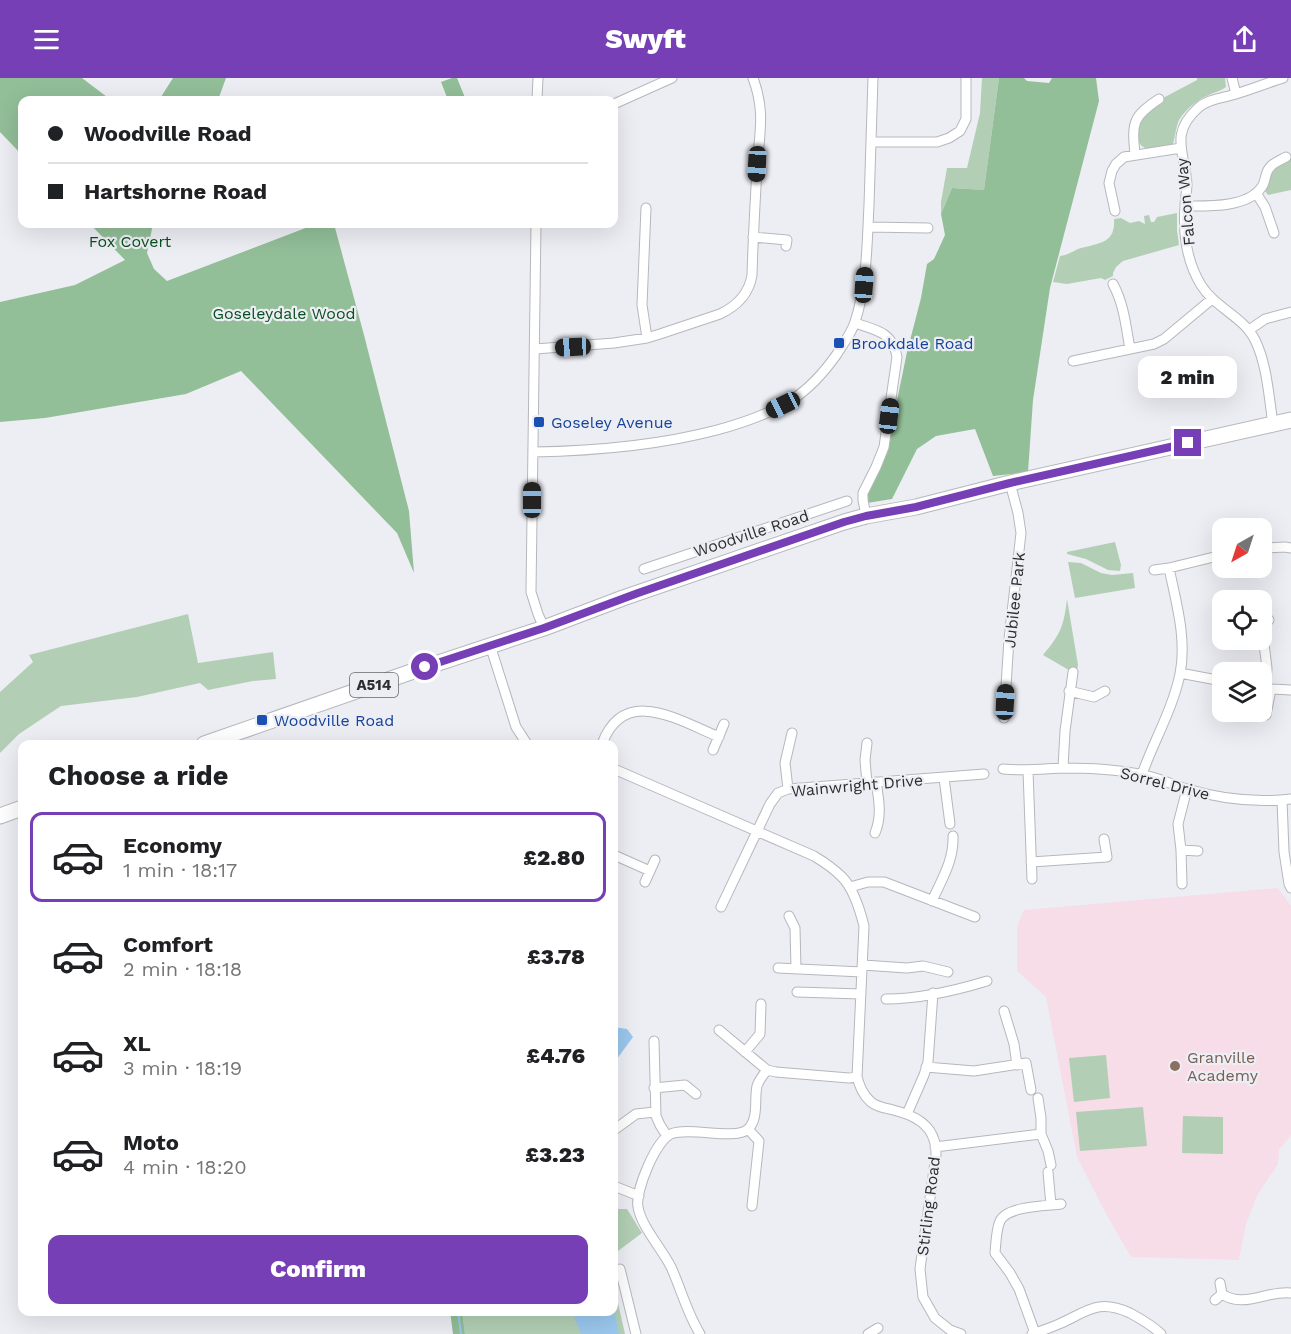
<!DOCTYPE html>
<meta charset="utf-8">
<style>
body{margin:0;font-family:"Work Sans",sans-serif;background:#f6f6f6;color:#202124;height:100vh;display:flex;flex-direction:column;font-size:22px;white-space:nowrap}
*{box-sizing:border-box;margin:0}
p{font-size:20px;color:#757577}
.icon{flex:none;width:33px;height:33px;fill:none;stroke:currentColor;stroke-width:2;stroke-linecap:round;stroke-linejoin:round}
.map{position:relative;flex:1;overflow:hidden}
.panel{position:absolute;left:18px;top:662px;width:600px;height:576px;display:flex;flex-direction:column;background:#fff;border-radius:12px;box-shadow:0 6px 24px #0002}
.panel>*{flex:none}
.hud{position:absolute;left:18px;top:18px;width:600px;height:132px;border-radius:12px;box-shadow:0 6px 24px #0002;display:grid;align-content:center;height:132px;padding:0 30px;background:#fff}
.needle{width:39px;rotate:219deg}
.tools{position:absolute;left:1212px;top:440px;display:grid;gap:12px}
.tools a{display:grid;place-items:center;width:60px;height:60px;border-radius:12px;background:#fff;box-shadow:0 6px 24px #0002;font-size:30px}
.end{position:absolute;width:27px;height:27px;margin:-14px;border:8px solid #763fb6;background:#fff;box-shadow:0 0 0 3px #fff}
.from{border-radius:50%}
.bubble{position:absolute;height:42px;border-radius:12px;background:#fff;box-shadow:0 6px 24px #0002;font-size:20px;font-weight:800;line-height:42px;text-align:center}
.car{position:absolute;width:18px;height:36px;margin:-18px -9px;border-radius:8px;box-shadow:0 0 4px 2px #0007;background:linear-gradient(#222 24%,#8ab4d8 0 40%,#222 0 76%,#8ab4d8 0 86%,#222 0)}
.hud b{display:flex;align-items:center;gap:21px;height:57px;font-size:22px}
.hud b+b{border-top:2px solid #e0e0e0}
.hud i{width:15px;height:15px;background:#202124}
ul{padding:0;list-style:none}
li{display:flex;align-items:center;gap:18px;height:90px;margin:0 12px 9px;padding:0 18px;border:3px solid transparent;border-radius:12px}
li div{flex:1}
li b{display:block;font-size:22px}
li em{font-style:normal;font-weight:800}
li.selected{border-color:#763fb6}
li>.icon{width:54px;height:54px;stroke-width:1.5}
h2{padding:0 30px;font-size:27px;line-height:72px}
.action{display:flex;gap:12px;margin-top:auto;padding:12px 30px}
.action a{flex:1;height:69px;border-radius:12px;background:#763fb6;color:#fff;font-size:24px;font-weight:800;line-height:69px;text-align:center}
header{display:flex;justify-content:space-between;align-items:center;height:78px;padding:0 30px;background:#763fb6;color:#fff;font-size:27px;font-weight:800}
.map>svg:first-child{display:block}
.education{fill:#f6dde7}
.green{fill:#b2cfb5}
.forest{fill:#92be98}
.water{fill:#9ac8ed}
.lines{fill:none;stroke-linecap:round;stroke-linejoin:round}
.stream{stroke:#9ac8ed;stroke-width:2}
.minor-casing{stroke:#b6b7bd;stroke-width:11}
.primary-casing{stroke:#b6b7bd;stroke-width:17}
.minor{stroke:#fff;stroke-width:9}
.primary{stroke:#fff;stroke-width:15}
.route{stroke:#763fb6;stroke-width:8}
.transit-dot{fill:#1a4fb4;stroke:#edeef4;stroke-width:2}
.education-dot{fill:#8d6e63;stroke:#edeef4;stroke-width:2}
.labels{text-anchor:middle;stroke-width:4.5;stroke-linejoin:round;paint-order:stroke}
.shield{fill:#edeef4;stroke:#67676a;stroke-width:1.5}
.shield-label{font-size:15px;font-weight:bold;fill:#2d2d2f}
.street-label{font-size:16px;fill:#2d2d2f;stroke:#edeef4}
.park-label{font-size:16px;fill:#084f1f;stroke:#edeef4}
.transit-label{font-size:16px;fill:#164399;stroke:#edeef4;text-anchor:start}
.education-label{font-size:16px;fill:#785e54;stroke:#edeef4;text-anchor:start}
</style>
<header><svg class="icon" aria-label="menu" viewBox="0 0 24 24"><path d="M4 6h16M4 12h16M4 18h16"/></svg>Swyft<svg class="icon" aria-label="share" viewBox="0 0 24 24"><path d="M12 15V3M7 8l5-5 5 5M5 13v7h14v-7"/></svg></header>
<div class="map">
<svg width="1291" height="1256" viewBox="0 0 1291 1256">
<rect width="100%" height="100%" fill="#edeef4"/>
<!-- education -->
<path class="education" d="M 1278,810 L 1291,828 L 1291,1057 L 1279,1072 L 1278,1086 L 1258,1116 L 1246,1146 L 1239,1182 L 1131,1179 L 1105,1134 L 1077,1079 L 1046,919 L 1017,893 L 1017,849 L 1024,832 Z"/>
<!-- green -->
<path class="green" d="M 982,0 L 999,0 L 984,112 L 952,110 L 941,136 L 941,124 L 947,90 L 967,90 L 980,35 Z
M 1197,0 L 1225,0 L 1226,9 C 1221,13 1215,14 1209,17 C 1197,22 1186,31 1179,42 C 1176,49 1175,59 1173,66 C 1167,68 1156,72 1150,71 C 1131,69 1137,45 1145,35 C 1151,29 1159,27 1163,20 L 1197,2 Z
M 1291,79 L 1291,112 L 1268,117 L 1265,113 L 1270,97 L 1274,91 Z
M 1177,135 L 1177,152 L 1179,167 L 1123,183 L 1116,189 L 1113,195 L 1113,198 L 1105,202 L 1101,200 L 1067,206 L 1053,204 L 1060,178 C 1067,177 1072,174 1078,171 C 1096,165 1116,167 1114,141 L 1121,140 L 1130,145 L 1139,143 L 1145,146 L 1144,138 L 1149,137 L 1151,144 L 1154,144 L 1157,139 Z
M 1115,464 L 1121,487 L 1120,493 L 1108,492 L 1086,481 L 1067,476 L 1067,474 Z
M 1068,484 L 1081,485 L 1101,495 L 1112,497 L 1133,495 L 1135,510 L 1075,520 Z
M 1067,521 L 1078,587 L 1077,592 L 1067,591 L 1043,577 C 1060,557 1064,548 1067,521 Z
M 188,536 L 198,585 L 273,574 L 276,601 L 253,603 L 208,612 L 200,605 L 137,619 L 61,628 L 19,656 L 0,675 L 0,614 L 33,584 L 29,577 Z
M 1106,977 L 1110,1020 L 1074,1024 L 1069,980 Z
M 1143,1029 L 1147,1068 L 1080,1073 L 1076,1034 Z
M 1183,1038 L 1223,1039 L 1223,1076 L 1182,1075 Z
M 614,1131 L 627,1131 L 642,1155 L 614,1176 Z
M 614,1207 L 625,1256 L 465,1256 L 462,1233 L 614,1233 Z"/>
<!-- forest -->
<path class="forest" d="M 0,0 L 82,0 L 111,22 L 22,22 L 22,77 L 0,54 Z
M 173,0 L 226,0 L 218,22 L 159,22 Z
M 452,0 L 457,0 L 466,22 L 448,22 L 441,4 Z
M 999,0 L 1024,0 L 1027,3 L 1049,5 L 1052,0 L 1096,0 L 1099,23 L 1050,210 L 1033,322 L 1028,394 L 993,398 L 975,351 L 936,358 L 917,371 L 892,421 L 867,425 L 866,417 L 878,395 L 887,371 L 907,274 L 921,220 L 927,186 L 934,181 L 945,157 L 941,136 L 952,110 L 984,112 Z
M 90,146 L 153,146 L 147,175 L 154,191 L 167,203 L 316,146 L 334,146 L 364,257 L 409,433 L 414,495 L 397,455 L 241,293 L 186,316 L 45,340 L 0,344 L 0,224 L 75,207 L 125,182 Z
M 450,1233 L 462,1233 L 465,1256 L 453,1256 Z"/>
<!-- water -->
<path class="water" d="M 614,949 L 627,951 L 633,959 L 614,985 Z
M 614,1231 L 619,1256 L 581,1256 L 574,1238 L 573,1233 L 614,1233 Z"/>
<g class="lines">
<!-- stream -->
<path class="stream" d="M 458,1233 L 461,1256"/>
<!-- minor casing -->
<g class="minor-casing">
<path id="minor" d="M 1232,0 L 1236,16
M 537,22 L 538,0
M 614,26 L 672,0
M 871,64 L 937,64 L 949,60 L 960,53 L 966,41 L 966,0
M 1135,77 C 1132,45 1132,39 1159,21
M 1256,115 L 1265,129 L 1274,155
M 1185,128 C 1207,128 1246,130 1261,110 C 1264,107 1265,101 1266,97 C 1269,86 1277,84 1286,79
M 646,130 L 642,227 L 647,260
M 1115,133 L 1109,105 L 1112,93 L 1116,86 L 1124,79 L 1181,70
M 536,146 L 531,514 L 538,536 L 544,550
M 868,149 L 928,150
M 753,159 L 787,162 L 786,168
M 1113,206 C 1124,226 1126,249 1130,271
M 855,245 C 876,252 893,254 897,279 L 884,369 L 876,389 L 863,415 L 863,422 L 866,438
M 1249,252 L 1265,241 L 1291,234
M 535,271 L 614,265 L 647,260 L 660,256 L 720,236 C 737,228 749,216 752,197 C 753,162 755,126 757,91 C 759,56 766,35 753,0
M 1073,283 L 1154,266 L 1164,261 L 1212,221
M 1273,346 C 1269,320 1267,286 1255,262 C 1243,238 1215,230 1201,207 C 1187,184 1183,155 1185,128 C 1185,121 1187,113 1187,106 C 1185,75 1169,56 1198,30 C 1208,21 1223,20 1236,16 C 1252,11 1267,5 1283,0
M 533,374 C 595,373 656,368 717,352 C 743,345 770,336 793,321 C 810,310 825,293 837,276 C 843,266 851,256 855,244 C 867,207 867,166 869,127 C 870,85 872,42 873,0
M 1262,470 L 1285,469 L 1291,470
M 644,491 L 847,423
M 1154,492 L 1169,490 L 1222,477
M 490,567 L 516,649 L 527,666
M 1180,595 L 1222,603
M 1262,609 L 1271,611 L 1291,612
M 1266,610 L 1267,590 L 1262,550 L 1269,542
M 1069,613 L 1094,619 L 1105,613
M 1266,637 L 1271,611
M 1004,640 L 1009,561 L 1021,455 L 1018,435 L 1010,405
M 867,665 L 865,682 L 867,705
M 602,666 C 624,607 678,642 719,659
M 713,672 L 724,646
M 1063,690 L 1065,653 L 1073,594
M 614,691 L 814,778 C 824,784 834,791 842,799 C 854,811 860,832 864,848 L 857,999 C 860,1009 863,1017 871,1024 C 877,1029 885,1030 893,1032 C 910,1036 929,1044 934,1062 C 936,1067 936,1072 936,1077 L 920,1191 L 923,1219 L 935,1240 L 950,1252 L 961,1256
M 1003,691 C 1024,693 1041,691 1062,690 C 1088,690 1114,691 1139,696 C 1156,699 1171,706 1187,711 C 1221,721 1256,725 1291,721
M 1028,693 L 1032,801
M 1142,696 C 1154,663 1173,630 1180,596 C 1187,561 1176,524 1169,490
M 944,700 L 950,746
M 788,711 L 785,685 L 792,655
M 1282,722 L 1284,774 L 1289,806 L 1291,810
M 875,755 C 882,738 879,722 876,704
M 1181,772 L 1198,773
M 614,777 L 650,793
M 1031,784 L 1107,779 L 1104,761
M 645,804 L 655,782
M 1182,806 L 1181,772 L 1178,746 L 1187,711
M 850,809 L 868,804 L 884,804 L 975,839
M 932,823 C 942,801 954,782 953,758
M 721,829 L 770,726 L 778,715 L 788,711 L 984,696
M 789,838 L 795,850 L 796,891
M 863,887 L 907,890 L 923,888 L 948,894
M 778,890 L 862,894
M 797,914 L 861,916
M 886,921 C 920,921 954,913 987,903
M 1004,933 L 1014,966 L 1017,987
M 719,952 L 767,992 L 776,994 L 849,1000 L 857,999
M 654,963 L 656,1038 L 660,1047 L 667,1058
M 745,974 L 760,956 L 761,926
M 926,989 L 974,993 L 1026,985 L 1031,1012
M 654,1010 L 685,1007 L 696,1016
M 1038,1020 L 1041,1040 L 1041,1056 L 1048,1073 L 1051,1087
M 907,1036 L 924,997 L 928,984 L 933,915
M 748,1051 L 759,1063 L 752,1128
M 614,1052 L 636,1036 L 655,1034
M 935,1069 L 1041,1056
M 1048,1094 L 1051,1127
M 614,1108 L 639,1118
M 620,1191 L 636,1256
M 1222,1216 C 1244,1231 1267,1212 1291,1215
M 1215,1222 L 1222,1216 L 1220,1205
M 1035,1255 L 1019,1211 L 1010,1195 L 995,1175 C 996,1165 996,1152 1000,1143 C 1007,1128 1046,1128 1061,1126
M 700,1256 C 687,1235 681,1211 671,1189 C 662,1171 641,1148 638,1129 C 635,1113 656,1062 671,1056 C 689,1048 735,1063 748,1051 C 759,1041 754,1021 757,1008 C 759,1002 763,997 767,992
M 868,1256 L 878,1250
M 1032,1256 C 1041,1253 1050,1250 1059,1246 C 1087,1234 1097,1220 1130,1235 C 1141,1241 1152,1247 1161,1256"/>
</g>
<!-- primary casing -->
<g class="primary-casing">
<path id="primary" d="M 204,666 L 408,595 L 544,550 L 623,520 L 844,444 L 866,438 L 916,429 L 1010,405 L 1291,342
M 0,738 L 22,730"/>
</g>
<!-- minor -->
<use href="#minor" class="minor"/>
<!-- primary -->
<use href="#primary" class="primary"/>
</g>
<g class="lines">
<!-- route -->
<path class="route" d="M 425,589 L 544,550 L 638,515 L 844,444 L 866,438 L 916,429 L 1010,405 L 1188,365"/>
</g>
<!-- markers -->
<g class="transit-dot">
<rect x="833" y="259" width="12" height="12" rx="3"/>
<rect x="533" y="338" width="12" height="12" rx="3"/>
<rect x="256" y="636" width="12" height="12" rx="3"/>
</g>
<circle class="education-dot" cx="1175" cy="988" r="6"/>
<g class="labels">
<!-- shield labels -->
<rect class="shield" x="350" y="595" width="48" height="24" rx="4.5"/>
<g class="shield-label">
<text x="374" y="612">A514</text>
</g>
<!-- street labels -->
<g class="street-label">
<text transform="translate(1185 124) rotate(-95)" y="6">Falcon Way</text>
<text transform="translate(751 455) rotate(-18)" y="6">Woodville Road</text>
<text transform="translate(1014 522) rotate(-84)" y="6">Jubilee Park</text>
<text transform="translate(1165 705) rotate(14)" y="6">Sorrel Drive</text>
<text transform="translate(857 707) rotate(-5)" y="6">Wainwright Drive</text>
<text transform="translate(928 1128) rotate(-83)" y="6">Stirling Road</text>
</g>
<!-- park labels -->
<g class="park-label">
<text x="130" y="169">Fox Covert</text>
<text x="284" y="241">Goseleydale Wood</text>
</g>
<!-- transit labels -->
<g class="transit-label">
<text x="851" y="271">Brookdale Road</text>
<text x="551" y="350">Goseley Avenue</text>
<text x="274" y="648">Woodville Road</text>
</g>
<!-- education labels -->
<g class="education-label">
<text x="1187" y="985">Granville<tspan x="1187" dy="18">Academy</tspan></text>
</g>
</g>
</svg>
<div class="tools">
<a><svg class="needle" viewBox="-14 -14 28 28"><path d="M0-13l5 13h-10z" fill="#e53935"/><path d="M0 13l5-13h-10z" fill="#757577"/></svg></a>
<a><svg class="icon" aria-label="locate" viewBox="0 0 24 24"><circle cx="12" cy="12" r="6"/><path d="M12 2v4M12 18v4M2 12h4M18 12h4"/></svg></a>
<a><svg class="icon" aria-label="layers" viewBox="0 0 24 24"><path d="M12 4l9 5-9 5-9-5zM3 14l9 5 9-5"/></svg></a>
</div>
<i class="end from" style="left:425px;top:589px"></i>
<i class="end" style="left:1188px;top:365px"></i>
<div class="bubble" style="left:1138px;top:278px;width:99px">2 min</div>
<i class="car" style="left:757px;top:86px;rotate:183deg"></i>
<i class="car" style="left:864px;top:207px;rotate:4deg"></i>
<i class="car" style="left:573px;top:269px;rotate:267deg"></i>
<i class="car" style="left:783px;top:327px;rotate:244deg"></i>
<i class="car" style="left:889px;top:338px;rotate:7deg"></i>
<i class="car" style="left:532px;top:422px;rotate:0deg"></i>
<i class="car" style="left:1005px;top:624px;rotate:3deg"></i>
<div class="hud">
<b><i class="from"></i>Woodville Road</b>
<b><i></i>Hartshorne Road</b>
</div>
<section class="panel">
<h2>Choose a ride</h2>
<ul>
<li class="selected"><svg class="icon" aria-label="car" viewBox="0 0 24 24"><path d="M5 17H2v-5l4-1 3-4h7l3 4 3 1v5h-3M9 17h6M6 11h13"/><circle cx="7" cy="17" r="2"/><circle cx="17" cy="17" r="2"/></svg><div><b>Economy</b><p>1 min · 18:17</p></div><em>£2.80</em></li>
<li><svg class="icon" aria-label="car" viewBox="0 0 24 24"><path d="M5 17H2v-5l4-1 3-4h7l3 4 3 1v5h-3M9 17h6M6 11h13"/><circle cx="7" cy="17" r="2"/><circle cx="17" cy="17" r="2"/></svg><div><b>Comfort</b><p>2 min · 18:18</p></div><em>£3.78</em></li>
<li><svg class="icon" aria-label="car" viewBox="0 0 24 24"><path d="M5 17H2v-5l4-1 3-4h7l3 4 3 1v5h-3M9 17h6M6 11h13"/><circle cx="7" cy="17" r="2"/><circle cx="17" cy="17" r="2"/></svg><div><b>XL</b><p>3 min · 18:19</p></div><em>£4.76</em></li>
<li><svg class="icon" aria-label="car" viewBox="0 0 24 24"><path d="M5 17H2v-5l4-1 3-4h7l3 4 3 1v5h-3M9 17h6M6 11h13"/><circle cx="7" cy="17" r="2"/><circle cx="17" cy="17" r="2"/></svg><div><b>Moto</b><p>4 min · 18:20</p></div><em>£3.23</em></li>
</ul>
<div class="action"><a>Confirm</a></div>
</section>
</div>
